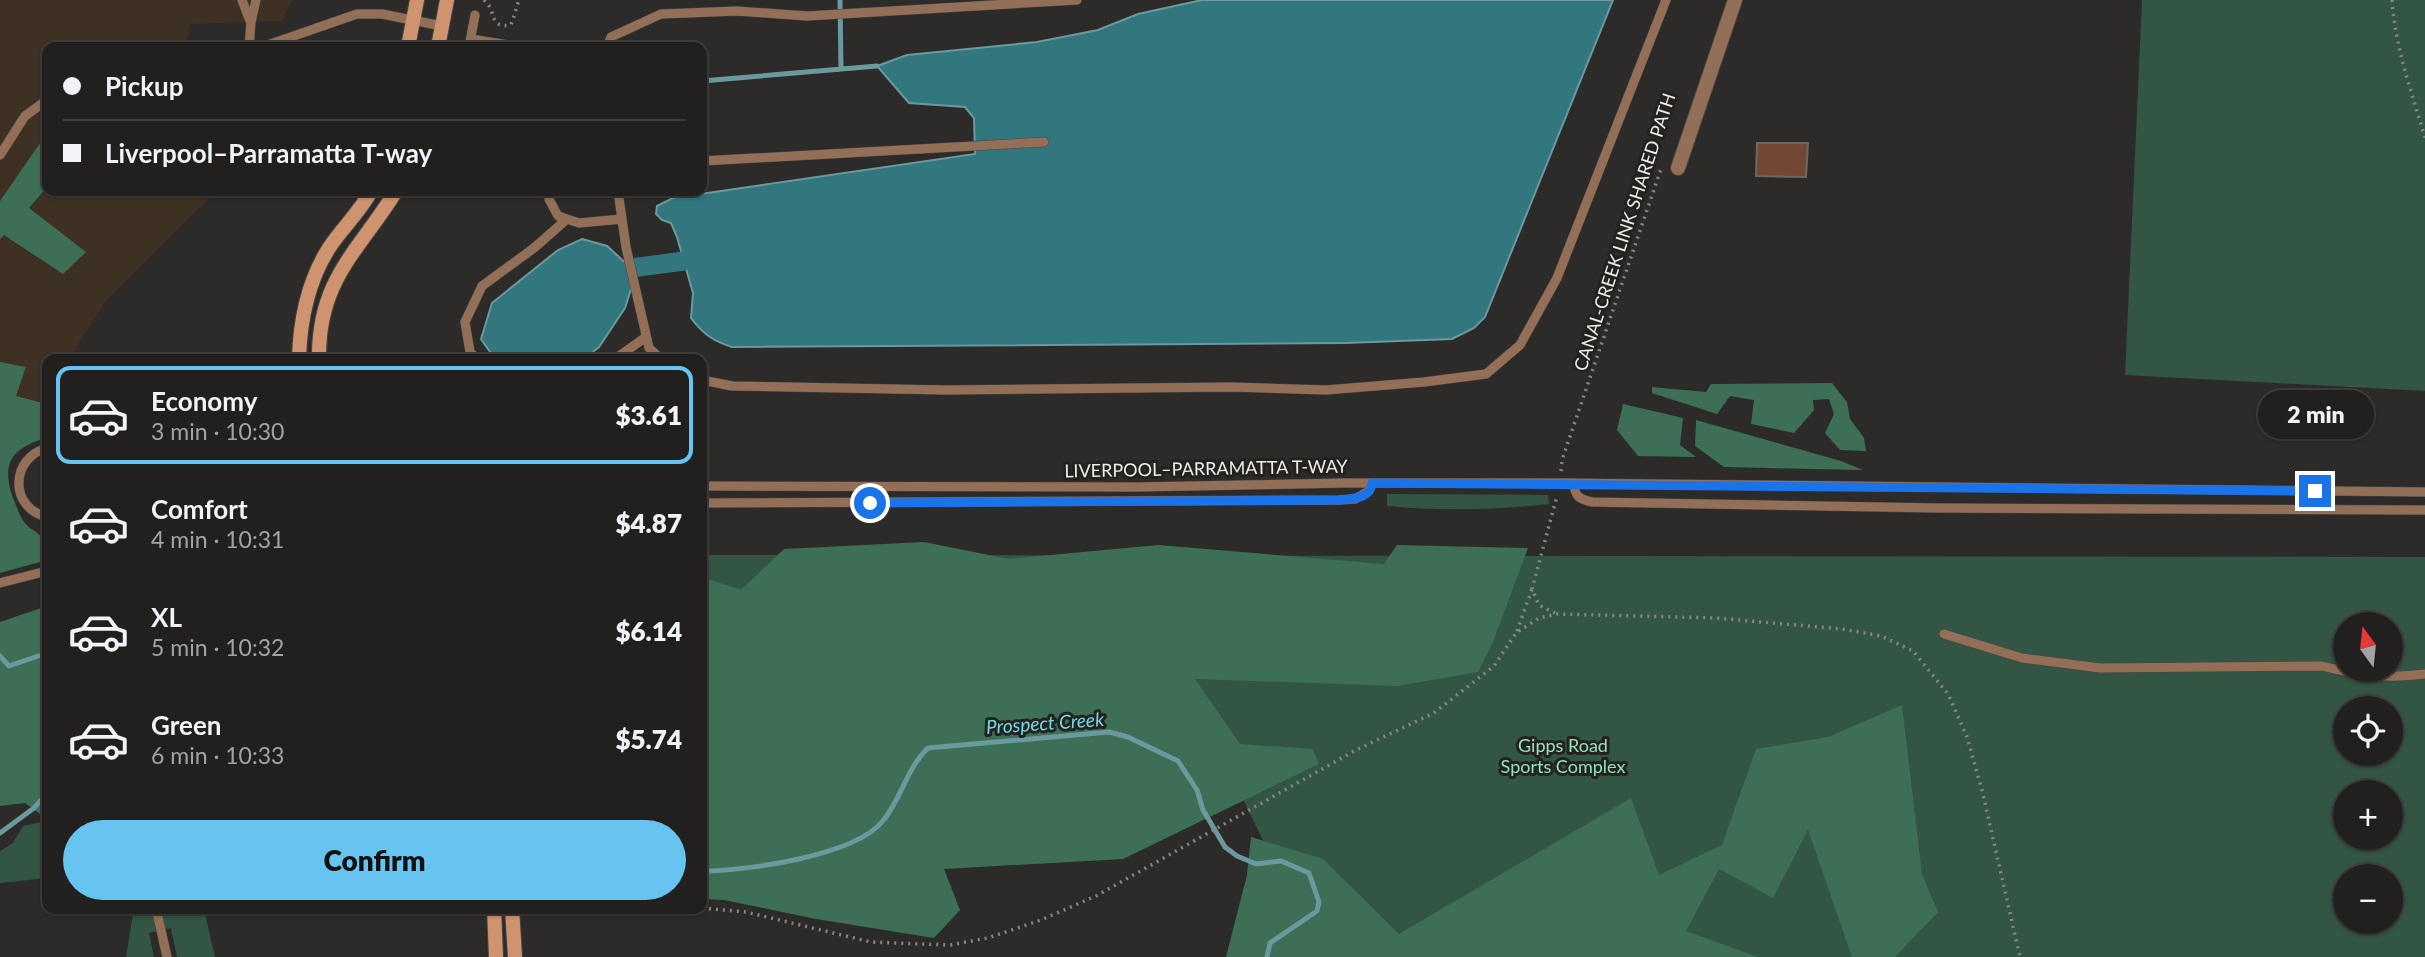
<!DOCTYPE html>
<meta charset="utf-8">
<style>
body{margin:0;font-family:Lato,sans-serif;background:#2a2828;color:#f1f3f6;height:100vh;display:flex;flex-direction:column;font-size:26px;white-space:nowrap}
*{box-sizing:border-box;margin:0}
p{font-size:23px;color:#a2a3a4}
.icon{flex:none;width:38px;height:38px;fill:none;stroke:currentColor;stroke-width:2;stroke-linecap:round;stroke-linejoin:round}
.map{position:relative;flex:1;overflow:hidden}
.sheet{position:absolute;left:42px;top:354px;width:665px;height:560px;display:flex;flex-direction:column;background:#22201f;border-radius:14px;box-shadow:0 2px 5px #0004,0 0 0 2px #3f3e3d}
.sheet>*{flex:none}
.top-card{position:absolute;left:42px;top:42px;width:665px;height:154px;border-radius:14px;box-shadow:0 2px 5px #0004,0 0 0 2px #3f3e3d;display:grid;align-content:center;height:154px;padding:0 21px;background:#22201f}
.needle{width:46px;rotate:345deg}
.fabs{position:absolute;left:2333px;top:612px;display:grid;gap:14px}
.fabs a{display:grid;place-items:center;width:70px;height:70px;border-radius:50%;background:#22201f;box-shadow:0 2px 5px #0004,0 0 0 2px #3f3e3d;font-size:35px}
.end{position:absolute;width:32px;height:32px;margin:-16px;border:9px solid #1a73e8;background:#fff;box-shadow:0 0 0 4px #fff}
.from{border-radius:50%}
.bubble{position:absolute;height:49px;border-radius:24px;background:#22201f;box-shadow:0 2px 5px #0004,0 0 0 2px #3f3e3d;font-size:23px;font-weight:800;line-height:49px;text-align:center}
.top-card b{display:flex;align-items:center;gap:24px;height:66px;font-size:26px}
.top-card b+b{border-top:2px solid #3f3e3d}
.top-card i{width:18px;height:18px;background:#f1f3f6}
ul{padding:12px 0 0;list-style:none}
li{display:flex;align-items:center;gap:21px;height:98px;margin:0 14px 10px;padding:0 7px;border:4px solid transparent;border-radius:14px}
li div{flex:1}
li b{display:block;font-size:26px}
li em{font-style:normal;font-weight:800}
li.active{border-color:#67c4f0}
li>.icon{width:63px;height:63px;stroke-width:1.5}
.primary-button{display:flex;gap:14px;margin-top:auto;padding:14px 21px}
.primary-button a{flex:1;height:80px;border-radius:42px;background:#67c4f0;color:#111;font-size:28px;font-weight:800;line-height:80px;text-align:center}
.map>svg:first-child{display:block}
.industrial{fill:#3e3023}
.green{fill:#335543;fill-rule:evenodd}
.forest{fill:#3c6f56}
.water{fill:#32767e;stroke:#6a999e;stroke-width:2}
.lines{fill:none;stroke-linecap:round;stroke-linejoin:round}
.stream{stroke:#6a999e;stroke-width:5}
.canal{stroke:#32767e;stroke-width:19}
.building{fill:#734733;stroke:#6c6866;stroke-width:2}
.lane-casing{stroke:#484644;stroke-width:10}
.street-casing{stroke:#484644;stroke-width:16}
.secondary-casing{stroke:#484644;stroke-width:16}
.path{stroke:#888684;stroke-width:3.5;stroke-dasharray:2 5;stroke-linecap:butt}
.lane{stroke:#946f58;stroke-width:9}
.street{stroke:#946f58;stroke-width:14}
.secondary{stroke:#cf946f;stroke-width:14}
.route{stroke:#1a73e8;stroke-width:9}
.labels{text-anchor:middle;stroke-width:6;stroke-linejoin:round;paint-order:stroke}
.street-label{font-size:18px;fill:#edebe9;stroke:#24221f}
.park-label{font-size:18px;fill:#91e2b8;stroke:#24221f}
.water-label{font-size:19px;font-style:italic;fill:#71dbe7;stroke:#24221f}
</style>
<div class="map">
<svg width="2425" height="957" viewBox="0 0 2425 957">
<rect width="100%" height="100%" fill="#2d2b29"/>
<!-- industrial -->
<path class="industrial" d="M 0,0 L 292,0 L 282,21 L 190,24 L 185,47 L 47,47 L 47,191 L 216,191 L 106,301 L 69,359 L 47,359 L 47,404 L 15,396 L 26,368 L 0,362 Z"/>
<!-- green -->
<path class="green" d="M 2142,0 L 2425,0 L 2425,391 L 2125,375 Z
M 1387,494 L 1548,495 L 1549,504 C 1495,510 1441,511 1387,506 Z
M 702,555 L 2425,557 L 2425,957 L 1324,957 L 1302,920 L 1235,783 L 702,837 ZM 2345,625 L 2390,625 L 2390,670 L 2345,670 ZM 2345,709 L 2390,709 L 2390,754 L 2345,754 ZM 2345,793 L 2390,793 L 2390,838 L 2345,838 ZM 2345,877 L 2390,877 L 2390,922 L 2345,922 Z
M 47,821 L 47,878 L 0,883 L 0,851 L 13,843 L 23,826 Z
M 134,908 L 199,908 L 205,914 L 215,957 L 177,957 L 171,928 L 149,933 L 154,957 L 126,957 Z"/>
<!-- forest -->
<path class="forest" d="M 47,133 L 47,187 L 29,208 L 86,252 L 63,274 L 4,235 L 0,239 L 0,201 Z
M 0,362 L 26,367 L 16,396 L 47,404 L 47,438 C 9,448 0,466 15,503 C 18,509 20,518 25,523 C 32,532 37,529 45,542 L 47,541 L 47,560 L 0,573 Z
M 1832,383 L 1847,402 L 1850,419 L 1864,438 L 1866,451 L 1840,450 L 1825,433 L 1834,414 L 1829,399 L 1813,400 L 1814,410 L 1794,433 L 1751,424 L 1754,400 L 1730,396 L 1717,414 L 1652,393 L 1652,387 L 1706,392 L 1711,384 Z
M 1623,404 L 1683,418 L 1680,445 L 1696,457 L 1638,456 L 1617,430 Z
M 1696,420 L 1841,461 L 1863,470 L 1724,467 L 1695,446 Z
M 924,542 L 1009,559 L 1158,545 L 1384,564 L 1397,545 L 1528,548 L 1493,642 L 1478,672 L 1397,686 L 1195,679 L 1240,744 L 1313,749 L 1319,764 L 1123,859 L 944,869 L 960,910 L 934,938 L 816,919 L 724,900 L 702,899 L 702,577 L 741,590 L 784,549 Z
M 47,606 L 47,819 L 25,803 L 0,806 L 0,622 Z
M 1902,705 L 1922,874 L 1938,912 L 1895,957 L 1852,957 L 1808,830 L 1773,898 L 1719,869 L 1686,931 L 1758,957 L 1226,957 L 1247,875 L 1251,837 L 1323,859 L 1399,934 L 1631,798 L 1659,875 L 1722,845 L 1756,749 L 1828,737 Z"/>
<!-- water -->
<path class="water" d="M 1202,0 L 1613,0 L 1485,317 L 1474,328 L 1452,339 L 1345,343 L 732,347 C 713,341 703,334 691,318 L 693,293 L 677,237 L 671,223 L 662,220 L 656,214 L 657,206 L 673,198 L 975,154 L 974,118 L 965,107 L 909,103 L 877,66 L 907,55 L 1037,42 L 1098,30 L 1138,14 Z
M 582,239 L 607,246 L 631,268 L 631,289 L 625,308 L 599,347 L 584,359 L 495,359 L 481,339 L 492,303 L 558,250 Z"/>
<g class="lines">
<!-- stream -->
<path class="stream" d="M 840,0 L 841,69
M 702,81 L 877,66
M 0,656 L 9,666 L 47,653
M 0,833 L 34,808 L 47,794
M 702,871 C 746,871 853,856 882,822 C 901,800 906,769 928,748 L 1109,732 L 1128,737 L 1178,761 L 1197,790 L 1203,810 L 1225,847 L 1237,856 L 1256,864 L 1281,861 L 1309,873 L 1319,902 L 1317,911 L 1270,943 L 1267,957"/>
<!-- canal -->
<path class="canal" d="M 631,268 L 684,261"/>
</g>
<!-- building -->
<path class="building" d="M 1757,143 L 1808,143 L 1806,177 L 1756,176 Z"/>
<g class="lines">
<!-- lane casing -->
<g class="lane-casing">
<path id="lane" d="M 242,0 L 250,21
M 471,39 L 521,47
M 249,47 L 251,22 L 256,0
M 262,47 L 357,14 L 382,14 L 442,26
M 469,47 L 475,15
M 607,47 L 611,37 L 661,14 L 737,11 L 807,16 L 1077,0
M 0,155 L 25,116 L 47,100
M 702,161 L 1044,142
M 548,191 L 549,199 L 558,216 L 579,223 L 622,219
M 618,191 L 626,247 L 649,348 L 661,359
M 477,359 L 470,352 L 465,322 L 482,286 L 534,248 L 567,219
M 615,359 L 646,337
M 702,380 L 732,386 L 945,390 L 1231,387 L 1326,390 L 1424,382 L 1486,374 L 1520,345 L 1557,278 L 1666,0
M 47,448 C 10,458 9,508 47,517
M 1574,483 C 1575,497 1579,499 1592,502 L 1936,508 L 2425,510
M 702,486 L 1137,487 L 1344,483 L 1559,483 L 2425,492
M 702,503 L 1339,500 L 1355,499 L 1369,491 L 1372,483
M 0,583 L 47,571
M 1944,634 L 2022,658 L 2100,668 L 2322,666 C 2357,675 2389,679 2425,674
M 156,908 L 167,957"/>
</g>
<!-- street casing -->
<g class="street-casing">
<path id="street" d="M 1678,168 L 1735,0"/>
</g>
<!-- secondary casing -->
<g class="secondary-casing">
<path id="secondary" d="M 408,47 L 417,0
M 438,47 L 447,0
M 299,359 C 300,321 308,281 329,248 C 342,228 360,212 371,191
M 319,359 C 318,279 359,251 396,191
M 494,908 L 496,957
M 512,908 L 515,957"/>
</g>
<!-- path -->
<path class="path" d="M 484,0 C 497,10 488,29 511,25 L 519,0
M 2392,0 C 2395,47 2412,93 2425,138
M 1561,471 L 1562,460 L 1662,166
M 1555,613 L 1539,605 L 1532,589 L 1557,496
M 1517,631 L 1532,589
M 702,908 L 746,912 L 871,942 L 920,944 L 950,945 L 988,938 L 1041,920 L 1096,896 L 1356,750 L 1434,713 L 1494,666 L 1516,633 L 1539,618 L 1557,614 L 1716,618 L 1842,629 L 1881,636 L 1913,651 L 1948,694 L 1967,737 L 1982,790 L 2020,957
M 526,911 L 615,908"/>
<!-- lane -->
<use href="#lane" class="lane"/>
<!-- street -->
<use href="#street" class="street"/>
<!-- secondary -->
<use href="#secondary" class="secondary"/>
</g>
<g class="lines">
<!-- route -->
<path class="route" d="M 870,503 L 1339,500 C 1352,498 1370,500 1372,483 L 2315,491"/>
</g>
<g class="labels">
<!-- street labels -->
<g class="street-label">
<text transform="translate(1625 232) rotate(-72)" y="6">CANAL-CREEK LINK SHARED PATH</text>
<text transform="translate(1206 469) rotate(-1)" y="6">LIVERPOOL–PARRAMATTA T-WAY</text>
</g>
<!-- park labels -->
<g class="park-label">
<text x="1563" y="752">Gipps Road<tspan x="1563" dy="21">Sports Complex</tspan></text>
</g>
<!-- water labels -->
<g class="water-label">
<text transform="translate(1045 723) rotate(-4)" y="7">Prospect Creek</text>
</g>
</g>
</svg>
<div class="fabs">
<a><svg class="needle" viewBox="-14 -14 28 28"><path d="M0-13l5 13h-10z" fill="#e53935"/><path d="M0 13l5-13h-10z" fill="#a2a3a4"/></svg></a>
<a><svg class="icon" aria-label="locate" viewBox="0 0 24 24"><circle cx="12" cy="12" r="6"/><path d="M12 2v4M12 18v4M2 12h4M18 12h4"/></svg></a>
<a>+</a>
<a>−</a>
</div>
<i class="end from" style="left:870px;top:503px"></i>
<i class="end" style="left:2315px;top:491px"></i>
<div class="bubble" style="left:2258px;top:390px;width:116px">2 min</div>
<div class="top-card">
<b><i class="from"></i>Pickup</b>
<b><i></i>Liverpool–Parramatta T-way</b>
</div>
<section class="sheet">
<ul>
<li class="active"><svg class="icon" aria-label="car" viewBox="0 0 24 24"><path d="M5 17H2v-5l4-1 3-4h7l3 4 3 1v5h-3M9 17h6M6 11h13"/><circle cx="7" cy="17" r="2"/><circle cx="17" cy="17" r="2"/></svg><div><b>Economy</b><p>3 min · 10:30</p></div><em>$3.61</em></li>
<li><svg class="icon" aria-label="car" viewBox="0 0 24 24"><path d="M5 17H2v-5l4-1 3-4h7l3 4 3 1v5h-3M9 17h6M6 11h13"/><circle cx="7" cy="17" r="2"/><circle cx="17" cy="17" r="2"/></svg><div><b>Comfort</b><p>4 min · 10:31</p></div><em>$4.87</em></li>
<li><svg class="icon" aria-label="car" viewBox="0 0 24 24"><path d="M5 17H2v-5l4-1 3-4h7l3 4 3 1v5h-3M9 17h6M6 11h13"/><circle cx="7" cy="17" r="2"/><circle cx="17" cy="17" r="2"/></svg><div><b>XL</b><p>5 min · 10:32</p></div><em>$6.14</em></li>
<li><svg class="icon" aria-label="car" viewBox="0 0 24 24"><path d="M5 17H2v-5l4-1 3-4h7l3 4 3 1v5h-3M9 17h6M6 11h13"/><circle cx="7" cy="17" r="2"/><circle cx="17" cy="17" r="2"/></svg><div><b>Green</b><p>6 min · 10:33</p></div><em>$5.74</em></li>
</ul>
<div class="primary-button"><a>Confirm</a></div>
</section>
</div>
